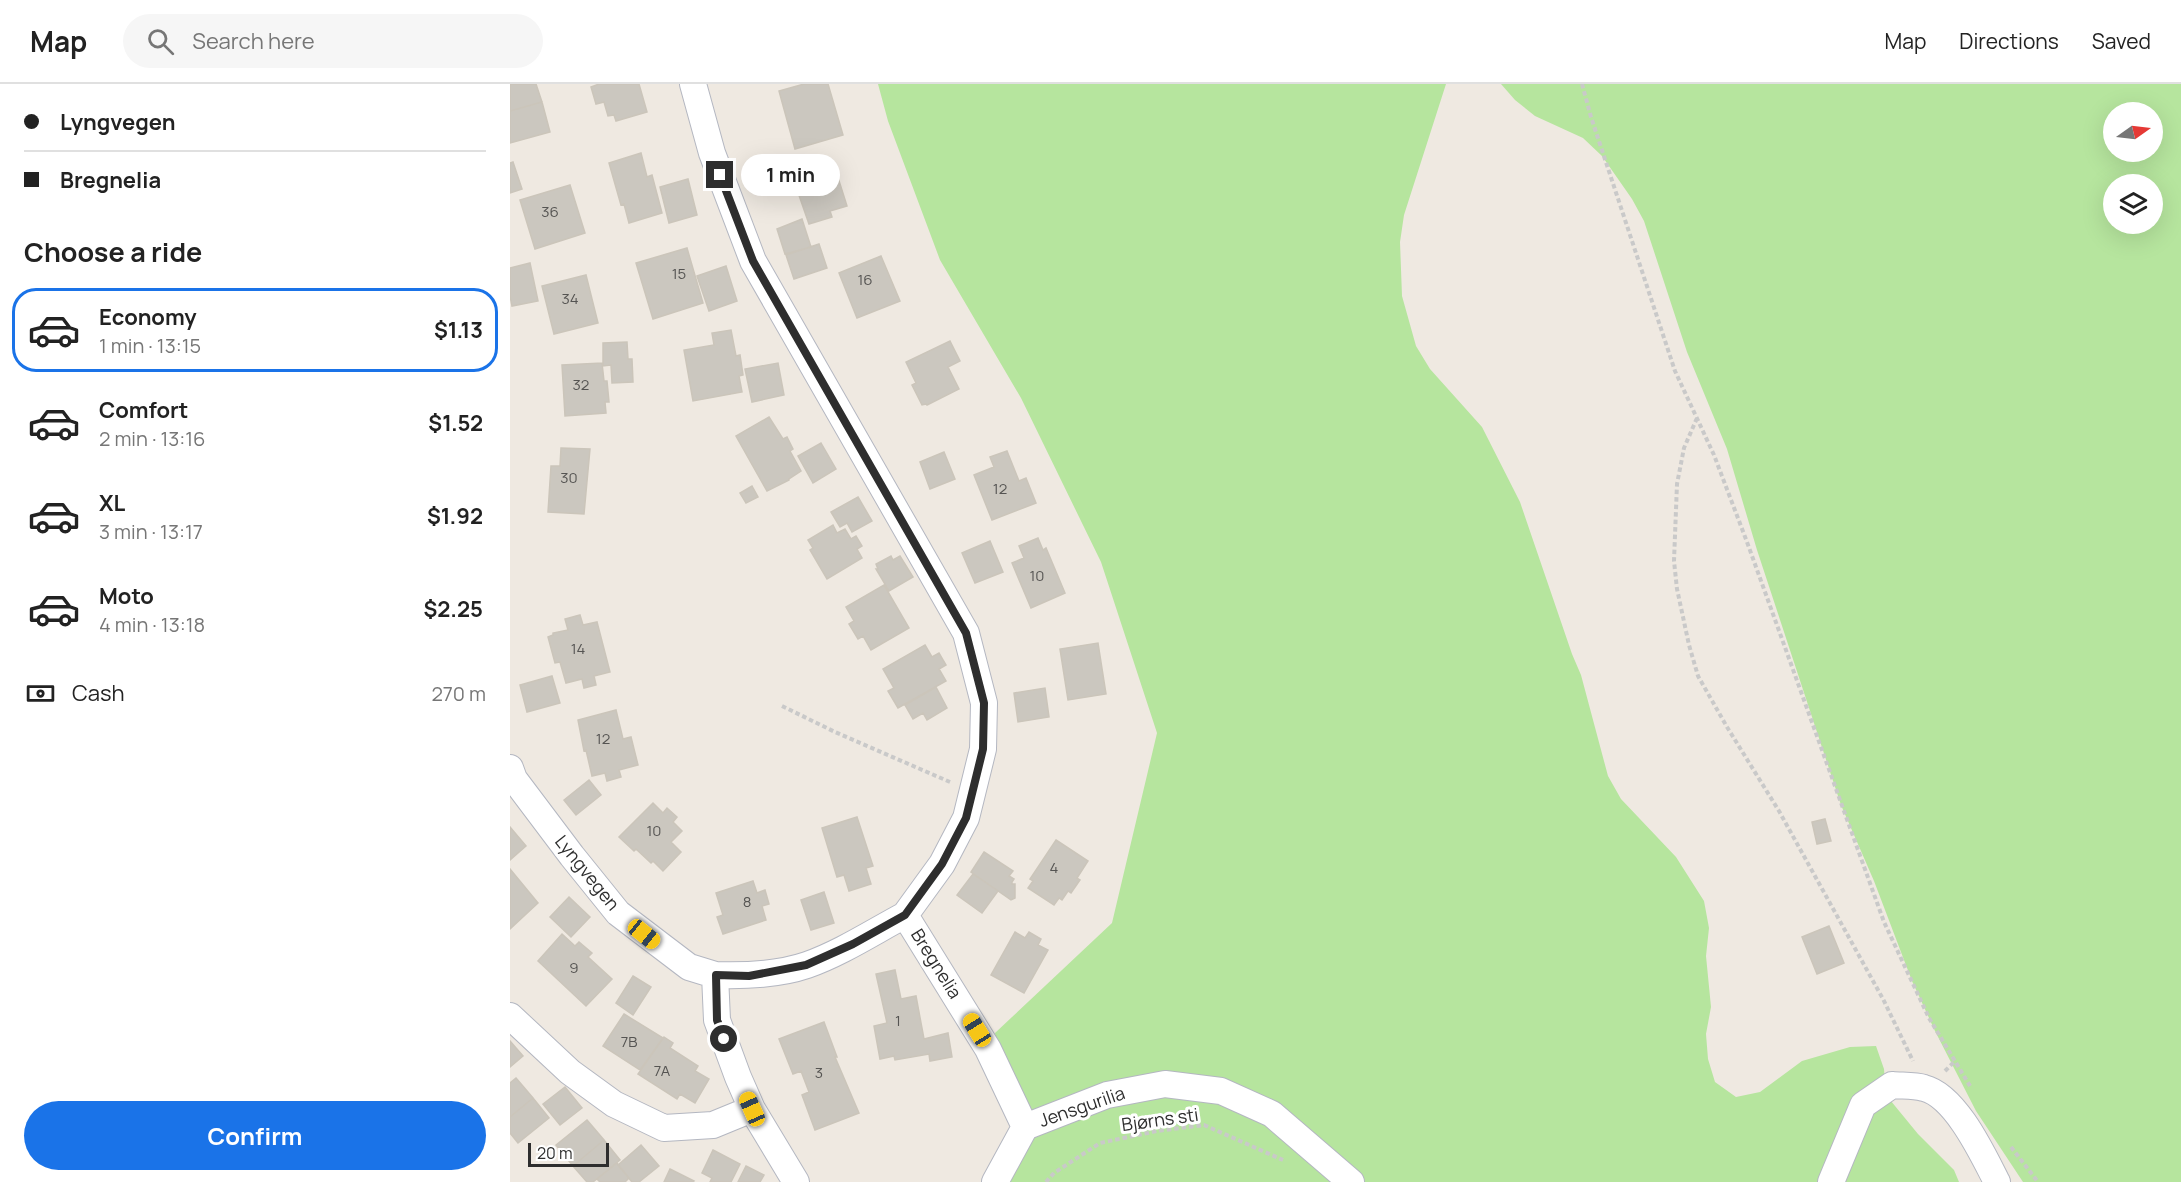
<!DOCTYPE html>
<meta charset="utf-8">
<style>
body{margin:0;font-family:Manrope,sans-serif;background:#f6f6f6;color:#222;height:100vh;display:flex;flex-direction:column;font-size:22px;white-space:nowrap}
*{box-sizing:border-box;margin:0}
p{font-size:20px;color:#767676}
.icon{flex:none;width:33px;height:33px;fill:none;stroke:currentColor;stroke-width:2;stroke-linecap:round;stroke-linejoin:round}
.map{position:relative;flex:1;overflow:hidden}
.sheet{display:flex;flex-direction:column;background:#fff;width:510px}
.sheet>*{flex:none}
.guide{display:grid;align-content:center;height:132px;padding:0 24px;background:#fff}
.needle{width:39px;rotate:76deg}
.fabs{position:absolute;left:1593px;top:18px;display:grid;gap:12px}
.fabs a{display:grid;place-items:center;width:60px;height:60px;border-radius:50%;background:#fff;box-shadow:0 6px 24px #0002;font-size:30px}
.scale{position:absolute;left:18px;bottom:15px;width:81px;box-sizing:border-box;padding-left:6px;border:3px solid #2e2e2e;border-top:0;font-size:16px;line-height:21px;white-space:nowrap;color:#2e2e2e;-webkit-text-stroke:4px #fff;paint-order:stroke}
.end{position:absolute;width:27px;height:27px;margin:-14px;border:8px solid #2e2e2e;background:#fff;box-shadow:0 0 0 3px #fff}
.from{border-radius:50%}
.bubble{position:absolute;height:42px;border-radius:21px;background:#fff;box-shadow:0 6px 24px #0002;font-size:20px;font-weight:700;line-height:42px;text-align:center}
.car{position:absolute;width:18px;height:36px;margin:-18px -9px;border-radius:8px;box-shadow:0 0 4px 2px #0007;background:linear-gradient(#f5c518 24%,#345 0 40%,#f5c518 0 76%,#345 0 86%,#f5c518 0)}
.guide b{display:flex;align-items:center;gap:21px;height:57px;font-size:22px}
.guide b+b{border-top:2px solid #e0e0e0}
.guide i{width:15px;height:15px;background:#222}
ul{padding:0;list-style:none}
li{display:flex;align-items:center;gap:18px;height:84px;margin:0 12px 9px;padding:0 12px;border:3px solid transparent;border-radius:24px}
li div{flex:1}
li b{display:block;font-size:22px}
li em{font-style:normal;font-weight:700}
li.selected{border-color:#1a73e8}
li>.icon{width:54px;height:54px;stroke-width:1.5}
h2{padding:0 24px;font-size:27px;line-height:72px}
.pay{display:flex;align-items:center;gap:15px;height:66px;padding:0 24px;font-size:22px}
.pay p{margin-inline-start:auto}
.button{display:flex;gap:12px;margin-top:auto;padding:12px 24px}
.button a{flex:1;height:69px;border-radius:36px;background:#1a73e8;color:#fff;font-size:24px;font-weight:700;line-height:69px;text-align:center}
header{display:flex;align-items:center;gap:36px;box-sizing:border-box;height:84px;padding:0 30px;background:#fff;border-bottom:2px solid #e0e0e0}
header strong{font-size:28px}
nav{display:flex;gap:33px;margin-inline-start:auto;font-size:21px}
.search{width:420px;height:54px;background:#f6f6f6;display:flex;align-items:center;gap:15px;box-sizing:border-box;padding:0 21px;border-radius:33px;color:#767676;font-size:22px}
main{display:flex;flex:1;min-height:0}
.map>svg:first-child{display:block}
.green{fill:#b6e59e;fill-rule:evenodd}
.building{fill:#cbc7bf;stroke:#cbc5ba;stroke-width:1.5}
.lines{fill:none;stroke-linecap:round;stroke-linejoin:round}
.minor-casing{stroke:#b4b7c1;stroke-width:28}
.path{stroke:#c9c9c9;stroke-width:4;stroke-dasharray:4.5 3;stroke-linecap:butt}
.minor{stroke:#fff;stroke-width:26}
.route{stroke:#2e2e2e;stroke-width:8}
.labels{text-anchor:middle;stroke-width:6;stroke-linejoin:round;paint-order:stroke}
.number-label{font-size:15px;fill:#555452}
.street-label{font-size:18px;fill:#2e2e2e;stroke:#fff}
</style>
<header>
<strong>Map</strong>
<div class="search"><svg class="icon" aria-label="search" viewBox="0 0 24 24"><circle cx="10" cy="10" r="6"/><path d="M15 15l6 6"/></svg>Search here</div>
<nav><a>Map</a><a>Directions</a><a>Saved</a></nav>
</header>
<main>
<section class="sheet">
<div class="guide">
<b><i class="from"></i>Lyngvegen</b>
<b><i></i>Bregnelia</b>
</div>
<h2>Choose a ride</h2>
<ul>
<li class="selected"><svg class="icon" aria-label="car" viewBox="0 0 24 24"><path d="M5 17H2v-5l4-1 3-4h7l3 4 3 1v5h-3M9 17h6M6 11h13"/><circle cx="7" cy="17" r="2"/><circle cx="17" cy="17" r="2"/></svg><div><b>Economy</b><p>1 min · 13:15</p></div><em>$1.13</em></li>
<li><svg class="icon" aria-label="car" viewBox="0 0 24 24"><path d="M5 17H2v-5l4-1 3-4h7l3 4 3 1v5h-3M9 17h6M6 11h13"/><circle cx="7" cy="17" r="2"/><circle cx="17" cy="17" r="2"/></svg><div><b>Comfort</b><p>2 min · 13:16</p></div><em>$1.52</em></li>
<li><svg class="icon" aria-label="car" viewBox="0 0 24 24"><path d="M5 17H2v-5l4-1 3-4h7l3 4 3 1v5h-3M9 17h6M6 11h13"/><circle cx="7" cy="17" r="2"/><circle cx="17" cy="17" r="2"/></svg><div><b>XL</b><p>3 min · 13:17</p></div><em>$1.92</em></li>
<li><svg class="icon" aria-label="car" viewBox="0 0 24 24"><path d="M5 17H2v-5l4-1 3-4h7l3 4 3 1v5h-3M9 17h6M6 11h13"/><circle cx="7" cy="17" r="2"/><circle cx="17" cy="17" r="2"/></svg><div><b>Moto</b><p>4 min · 13:18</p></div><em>$2.25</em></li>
</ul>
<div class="pay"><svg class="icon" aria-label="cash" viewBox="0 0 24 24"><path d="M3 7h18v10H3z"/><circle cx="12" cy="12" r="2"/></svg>Cash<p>270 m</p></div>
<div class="button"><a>Confirm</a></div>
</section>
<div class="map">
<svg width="1671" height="1098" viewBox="0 0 1671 1098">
<rect width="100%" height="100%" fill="#efe9e1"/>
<!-- green -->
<path class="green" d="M 368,0 L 936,0 L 894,131 L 890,158 L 892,212 L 906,262 L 920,285 L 972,343 L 1010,418 L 1062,570 L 1071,591 L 1098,692 L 1111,715 L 1166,773 L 1194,817 L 1199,844 L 1196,872 L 1201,923 L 1196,950 L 1198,975 L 1205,998 L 1226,1013 L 1250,1008 L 1292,977 L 1340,963 L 1366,962 L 1374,985 L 1376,1011 L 1408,1050 L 1444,1086 L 1449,1098 L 480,1098 L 504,1049 L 485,949 L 602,839 L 647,649 L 591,478 L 511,314 L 430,176 L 378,37 Z
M 991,0 L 1671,0 L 1671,1098 L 1513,1098 L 1466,1027 L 1425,947 L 1402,897 L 1364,797 L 1331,721 L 1247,466 L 1217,365 L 1177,268 L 1134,137 L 1122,115 L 1092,72 L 1073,54 L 1025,32 L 1005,16 ZM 1604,28 L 1642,28 L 1642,68 L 1604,68 ZM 1642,100 L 1642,140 L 1604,140 L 1604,100 Z"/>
<!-- building -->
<path class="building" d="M 0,0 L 26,0 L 32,18 L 0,27 Z
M 89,0 L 129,0 L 137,28 L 106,37 L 104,31 L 98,32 L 94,18 L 86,20 L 81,3 Z
M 294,0 L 318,0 L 333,51 L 285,65 L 269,7 Z
M 32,18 L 40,48 L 0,59 L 0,27 Z
M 131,69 L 137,93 L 142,91 L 152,129 L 119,139 L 114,120 L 111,121 L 99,79 Z
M 3,78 L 12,105 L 0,109 L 0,79 Z
M 324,81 L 337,122 L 320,127 L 322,133 L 299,140 L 283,94 Z
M 178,95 L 187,131 L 159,139 L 150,103 Z
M 60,101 L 75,149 L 25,165 L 10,116 Z
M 292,135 L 301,163 L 275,170 L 267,145 Z
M 309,160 L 317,184 L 284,195 L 276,171 Z
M 177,164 L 193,219 L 143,235 L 126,179 Z
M 371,172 L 390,217 L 347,234 L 329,189 Z
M 20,179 L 28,217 L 2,222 L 0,212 L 0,184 Z
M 216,182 L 227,217 L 199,227 L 187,192 Z
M 76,191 L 88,239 L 44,250 L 32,202 Z
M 221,246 L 226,272 L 230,271 L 233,291 L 229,292 L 232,308 L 183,317 L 174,266 L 204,261 L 202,249 Z
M 440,257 L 450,277 L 438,283 L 449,305 L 417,321 L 416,320 L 412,321 L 402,301 L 406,299 L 396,278 Z
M 117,258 L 118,275 L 122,275 L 123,298 L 102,299 L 101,281 L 93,282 L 93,259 Z
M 92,279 L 94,297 L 97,297 L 99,318 L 95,318 L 96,329 L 55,332 L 52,281 Z
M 268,279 L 274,311 L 242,318 L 235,285 Z
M 259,333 L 273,355 L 277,353 L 283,365 L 280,367 L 291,387 L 279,395 L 279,396 L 257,407 L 226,352 Z
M 311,359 L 326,385 L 303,399 L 288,372 Z
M 51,364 L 80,365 L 74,430 L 38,428 L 41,382 L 50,382 Z
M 497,367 L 509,397 L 516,394 L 526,419 L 482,436 L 464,391 L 484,383 L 480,373 Z
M 434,368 L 445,395 L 420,405 L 410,378 Z
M 242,402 L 248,413 L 236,419 L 230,409 Z
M 348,413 L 362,437 L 342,448 L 337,439 L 330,443 L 321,428 Z
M 323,441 L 327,449 L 335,445 L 341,455 L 346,452 L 352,462 L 347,465 L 352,474 L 317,495 L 300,466 L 303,464 L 298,456 Z
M 528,454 L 533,466 L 536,464 L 555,509 L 521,524 L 502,479 L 514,474 L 509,462 Z
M 480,457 L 493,488 L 465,499 L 452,469 Z
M 381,472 L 383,476 L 390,472 L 403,493 L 379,507 L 366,485 L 368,485 L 366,480 Z
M 374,501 L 399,544 L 361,566 L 353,552 L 348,555 L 339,540 L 344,537 L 336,523 Z
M 70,531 L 73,541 L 87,538 L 100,588 L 84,592 L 86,601 L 74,604 L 72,595 L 56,599 L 50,578 L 45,579 L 38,553 L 43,551 L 43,549 L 58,546 L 55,535 Z
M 588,559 L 596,610 L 558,616 L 550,565 Z
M 415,561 L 422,573 L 429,569 L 436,581 L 429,585 L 436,597 L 388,624 L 378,607 L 384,604 L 373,585 Z
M 42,592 L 50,619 L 17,628 L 10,601 Z
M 426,603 L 437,624 L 417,636 L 413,629 L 403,635 L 395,621 Z
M 535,604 L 539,633 L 508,638 L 504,609 Z
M 106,626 L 113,655 L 121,653 L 128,681 L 109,686 L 111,693 L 97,697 L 95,689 L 82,692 L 76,666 L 74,667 L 68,636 Z
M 79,696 L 91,711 L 66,731 L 54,716 Z
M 143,719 L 153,729 L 157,724 L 167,733 L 163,738 L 172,747 L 161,758 L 171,768 L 153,787 L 143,777 L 141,779 L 126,765 L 124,767 L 109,753 Z
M 347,733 L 363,782 L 356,784 L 361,800 L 339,807 L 334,791 L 327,793 L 312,744 Z
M 1315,735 L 1321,757 L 1307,760 L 1302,738 Z
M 0,743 L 16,762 L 0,776 Z
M 546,756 L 578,777 L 567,794 L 570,796 L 561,809 L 558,807 L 552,816 L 549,814 L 544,821 L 518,804 L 523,797 L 520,795 Z
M 474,768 L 503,787 L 499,792 L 504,795 L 502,798 L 502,800 L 505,800 L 505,814 L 501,816 L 461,788 Z
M 0,785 L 28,819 L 0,845 Z
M 463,790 L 488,807 L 472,829 L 447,811 Z
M 243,797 L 247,809 L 255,806 L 259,820 L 252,822 L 256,836 L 213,850 L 207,833 L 213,831 L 206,809 Z
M 314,808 L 324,839 L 301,846 L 291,816 Z
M 59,813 L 80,833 L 61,853 L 40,833 Z
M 1319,842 L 1334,879 L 1307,890 L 1292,853 Z
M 505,848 L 515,854 L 519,848 L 531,855 L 528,861 L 538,866 L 514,909 L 481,891 Z
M 52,850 L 65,862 L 69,858 L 82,869 L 78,873 L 102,895 L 76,922 L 28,877 Z
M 385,886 L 391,915 L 406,912 L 414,955 L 438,949 L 442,973 L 420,977 L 419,970 L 385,976 L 384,972 L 370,975 L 364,942 L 377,939 L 366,890 Z
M 123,892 L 141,903 L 123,931 L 106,919 Z
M 114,930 L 153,954 L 130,986 L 93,962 Z
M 314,938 L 327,973 L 325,973 L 349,1029 L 305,1046 L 292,1011 L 299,1008 L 291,987 L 283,990 L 269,955 Z
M 154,953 L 163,959 L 160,964 L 188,982 L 185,987 L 199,995 L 185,1019 L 170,1010 L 167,1015 L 128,990 Z
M 0,957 L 13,972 L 0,983 Z
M 6,994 L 23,1014 L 0,1033 L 0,999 Z
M 55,1003 L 72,1024 L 50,1041 L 33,1020 Z
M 23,1014 L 39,1034 L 8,1059 L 0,1049 L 0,1033 Z
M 77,1036 L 94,1056 L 63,1082 L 46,1061 Z
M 94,1056 L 110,1076 L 83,1098 L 77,1098 L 63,1082 Z
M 131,1061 L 149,1082 L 129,1098 L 122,1098 L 108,1081 Z
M 203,1066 L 230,1080 L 221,1098 L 200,1098 L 202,1094 L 192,1089 Z
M 107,1079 L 119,1094 L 115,1098 L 90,1098 L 87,1095 Z
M 236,1082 L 254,1091 L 250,1098 L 228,1098 Z
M 160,1085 L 184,1097 L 183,1098 L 154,1098 Z"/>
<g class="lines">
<!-- minor casing -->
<g class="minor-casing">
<path id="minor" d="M 183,0 L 202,69 L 243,177 L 456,549 L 474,619 L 473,665 L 456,734 L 432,780 L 395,831 L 478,965 L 515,1043
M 0,684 L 4,695 L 62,772 L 108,829 L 179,883 L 205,891
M 0,932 L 60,988 L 104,1020 L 154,1044 L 203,1041 L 242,1025
M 286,1098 L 242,1025 L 228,993 L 207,936 L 205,891 C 235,892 268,891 297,881 C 331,869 363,848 395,831
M 485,1098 L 515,1043 L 597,1011 L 655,1000 L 711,1007 L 762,1030 L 841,1098
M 1321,1098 L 1353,1021 L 1382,1001 C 1392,1002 1404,1001 1414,1004 C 1446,1012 1473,1071 1487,1098"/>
</g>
<!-- path -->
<path class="path" d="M 1072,0 L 1081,33 L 1165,287 L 1204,371 L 1237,458 L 1374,838 L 1419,934 L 1460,1002
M 1187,334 L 1174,364 L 1167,400 L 1164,477 L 1167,505 L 1179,561 L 1188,592 L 1217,643 L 1269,727 L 1373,915 L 1403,977
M 272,622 L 325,648 L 440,698
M 1435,987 L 1445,977
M 1501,1063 L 1528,1098
M 536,1098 L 544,1089 L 590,1059 L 647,1047 L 694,1041 L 773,1076"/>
<!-- minor -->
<use href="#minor" class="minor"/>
</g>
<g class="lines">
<!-- route -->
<path class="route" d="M 210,91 L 243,177 L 456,549 L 474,619 L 473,665 L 456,734 L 432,780 L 395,831 L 343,860 L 296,881 L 239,892 L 206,891 L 207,936 L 214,955"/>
</g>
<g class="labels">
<!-- number labels -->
<g class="number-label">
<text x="40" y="133">36</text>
<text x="169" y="195">15</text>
<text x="355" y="201">16</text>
<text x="60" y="220">34</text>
<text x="71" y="306">32</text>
<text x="59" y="399">30</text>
<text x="490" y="410">12</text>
<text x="527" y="497">10</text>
<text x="68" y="570">14</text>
<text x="93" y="660">12</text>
<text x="144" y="752">10</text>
<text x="544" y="789">4</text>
<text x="237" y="823">8</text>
<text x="64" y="889">9</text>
<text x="388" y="942">1</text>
<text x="119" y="963">7B</text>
<text x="152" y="992">7A</text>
<text x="309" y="994">3</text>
</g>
<!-- street labels -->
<g class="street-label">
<text transform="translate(77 789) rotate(51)" y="6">Lyngvegen</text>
<text transform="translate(426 880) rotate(58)" y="6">Bregnelia</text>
<text transform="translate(572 1023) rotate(-19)" y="6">Jensgurilia</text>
<text transform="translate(650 1036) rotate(-8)" y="6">Bjørns sti</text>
</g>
</g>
</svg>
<div class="fabs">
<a><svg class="needle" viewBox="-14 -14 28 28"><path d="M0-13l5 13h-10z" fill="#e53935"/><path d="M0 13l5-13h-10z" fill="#767676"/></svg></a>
<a><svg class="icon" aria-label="layers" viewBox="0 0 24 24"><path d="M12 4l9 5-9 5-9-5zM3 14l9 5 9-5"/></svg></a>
</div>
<div class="scale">20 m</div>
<i class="end from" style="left:214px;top:955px"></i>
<i class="end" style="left:210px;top:91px"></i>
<div class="bubble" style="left:231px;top:70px;width:99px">1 min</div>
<i class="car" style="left:134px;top:850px;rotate:129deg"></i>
<i class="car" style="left:467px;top:946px;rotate:328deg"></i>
<i class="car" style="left:242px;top:1025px;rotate:336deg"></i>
</div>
</main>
